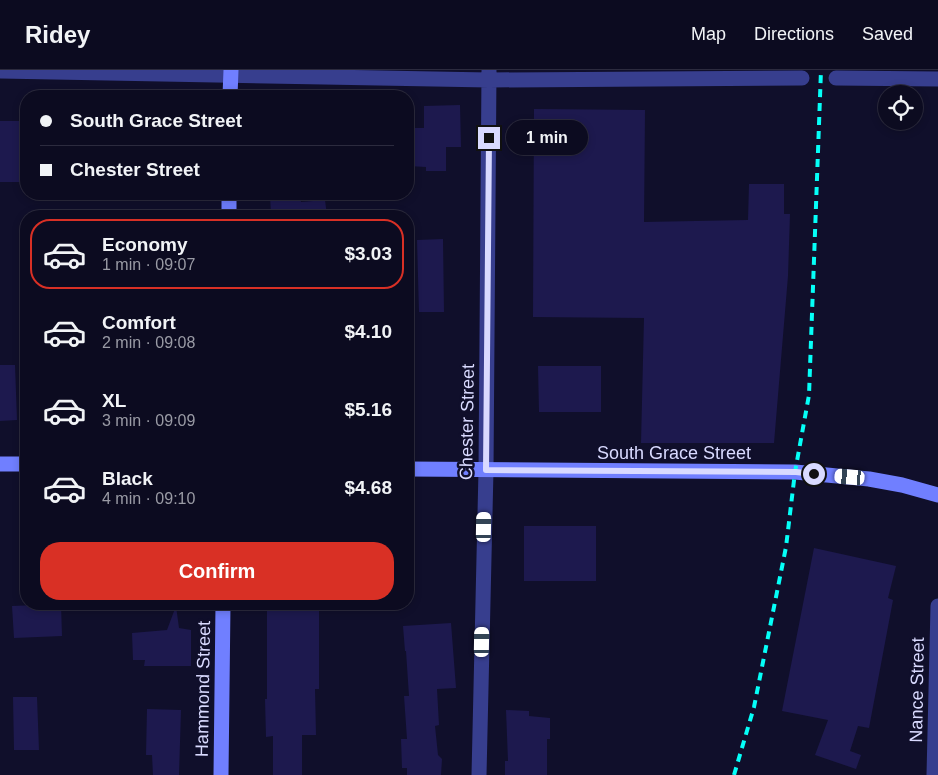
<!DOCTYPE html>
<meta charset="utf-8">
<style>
body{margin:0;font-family:Arial,sans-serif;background:#151429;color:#f1f3f6;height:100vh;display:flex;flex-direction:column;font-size:19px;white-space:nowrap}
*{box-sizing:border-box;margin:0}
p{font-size:16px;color:#9a9ba5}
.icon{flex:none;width:28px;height:28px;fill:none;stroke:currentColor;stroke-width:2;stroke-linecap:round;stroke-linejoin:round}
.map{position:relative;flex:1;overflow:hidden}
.sheet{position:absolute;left:20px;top:140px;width:394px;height:400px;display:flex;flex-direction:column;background:#0c0b20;border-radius:20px;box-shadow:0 2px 8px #0003,0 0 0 1px #2c2b3e}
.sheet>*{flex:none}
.banner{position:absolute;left:20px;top:20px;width:394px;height:110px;border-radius:20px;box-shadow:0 2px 8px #0003,0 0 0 1px #2c2b3e;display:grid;align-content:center;height:110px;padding:0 20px;background:#0c0b20}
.fabs{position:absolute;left:878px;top:15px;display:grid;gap:10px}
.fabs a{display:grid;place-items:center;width:45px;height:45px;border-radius:50%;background:#0c0b20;box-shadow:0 2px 8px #0003,0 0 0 1px #2c2b3e;font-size:25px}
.end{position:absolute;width:22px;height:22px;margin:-11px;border:6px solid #d9daff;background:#111;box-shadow:0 0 0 2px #111}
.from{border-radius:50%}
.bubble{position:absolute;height:35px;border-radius:18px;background:#0c0b20;box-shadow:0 2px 8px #0003,0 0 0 1px #2c2b3e;font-size:16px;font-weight:700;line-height:35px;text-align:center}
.car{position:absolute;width:15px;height:30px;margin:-15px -8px;border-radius:6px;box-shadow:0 0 4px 1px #0007;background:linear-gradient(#fff 24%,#345 0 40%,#fff 0 76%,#345 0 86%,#fff 0)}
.banner b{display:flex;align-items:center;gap:18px;height:48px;font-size:19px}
.banner b+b{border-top:1px solid #2c2b3e}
.banner i{width:12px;height:12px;background:#f1f3f6}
ul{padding:9px 0 0;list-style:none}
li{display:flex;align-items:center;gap:15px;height:70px;margin:0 10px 8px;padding:0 10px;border:2px solid transparent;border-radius:20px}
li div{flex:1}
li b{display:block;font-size:19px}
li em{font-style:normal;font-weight:700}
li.current{border-color:#d93025}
li>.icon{width:45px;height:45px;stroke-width:1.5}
.cta{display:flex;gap:10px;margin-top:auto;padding:10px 20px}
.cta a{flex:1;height:58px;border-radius:20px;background:#d93025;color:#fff;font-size:20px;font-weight:700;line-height:58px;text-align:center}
header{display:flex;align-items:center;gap:30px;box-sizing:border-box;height:70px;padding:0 25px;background:#0c0b20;border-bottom:1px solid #2c2b3e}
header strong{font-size:24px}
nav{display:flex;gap:28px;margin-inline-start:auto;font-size:18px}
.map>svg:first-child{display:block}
.building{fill:#1d194e}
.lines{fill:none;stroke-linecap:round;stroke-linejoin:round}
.street{stroke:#373e8e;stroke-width:15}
.secondary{stroke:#707fff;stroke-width:15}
.rail{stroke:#05fff8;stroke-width:4;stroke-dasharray:8 6;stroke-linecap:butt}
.route{stroke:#d9daff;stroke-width:6}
.labels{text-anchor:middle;stroke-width:5;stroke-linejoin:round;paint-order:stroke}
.street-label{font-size:18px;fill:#d9daff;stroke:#100f2b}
</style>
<header>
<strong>Ridey</strong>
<nav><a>Map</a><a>Directions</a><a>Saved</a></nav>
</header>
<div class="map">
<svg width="938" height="705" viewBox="0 0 938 705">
<rect width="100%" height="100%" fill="#100f2b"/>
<!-- building -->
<path class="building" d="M 460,35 L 461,77 L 446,77 L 446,101 L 426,101 L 426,97 L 408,96 L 408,58 L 424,58 L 424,36 Z
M 534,39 L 645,40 L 644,152 L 748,150 L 749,114 L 784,114 L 784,144 L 790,144 L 788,206 L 774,373 L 641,373 L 644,248 L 533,247 Z
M 0,51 L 26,51 L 26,112 L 0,112 Z
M 270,124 L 300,124 L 301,132 L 325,130 L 327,146 L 271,146 Z
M 443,169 L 444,242 L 419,242 L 417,170 Z
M 0,295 L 15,295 L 17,350 L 0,351 Z
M 538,296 L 601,296 L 601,342 L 539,342 Z
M 524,456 L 596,456 L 596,511 L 524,511 Z
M 814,478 L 896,496 L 888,528 L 893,530 L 869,658 L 858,656 L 850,681 L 861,685 L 856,699 L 815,685 L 828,650 L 782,641 Z
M 61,534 L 62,566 L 14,568 L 12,536 Z
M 267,535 L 319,535 L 319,619 L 315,619 L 316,665 L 302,665 L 302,705 L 273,705 L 273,666 L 266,667 L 265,629 L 267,629 Z
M 176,536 L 179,558 L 191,560 L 191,596 L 144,596 L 145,590 L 133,590 L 132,563 L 167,560 Z
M 451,553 L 456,618 L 437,619 L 439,655 L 435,656 L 438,685 L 442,689 L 441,705 L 407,705 L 407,698 L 402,698 L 401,669 L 407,669 L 404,626 L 409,626 L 406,581 L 405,581 L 403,556 Z
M 13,627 L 37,627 L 39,680 L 14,680 Z
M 147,639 L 181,640 L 179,705 L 153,705 L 152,685 L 146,685 Z
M 506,640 L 529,641 L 529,646 L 550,648 L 550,669 L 547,669 L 547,705 L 505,705 L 505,691 L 508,691 Z"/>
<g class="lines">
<!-- street -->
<path class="street" d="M 0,1 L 489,10 L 802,8
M 836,8 L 938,9
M 479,705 L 486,400 L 489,1
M 934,705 L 938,536"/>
<!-- secondary -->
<path class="secondary" d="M 230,26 L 231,0
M 229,146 L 229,124
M 0,394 L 26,394
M 408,399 L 795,402 L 869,409 L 902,415 L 938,425
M 221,705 L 223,534"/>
<!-- rail -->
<path class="rail" d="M 734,705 L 754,637 L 786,477 L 795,402 L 809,325 L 821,0"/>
</g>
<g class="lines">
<!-- route -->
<path class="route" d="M 489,68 L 486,400 L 796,402 L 814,404"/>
</g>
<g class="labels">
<!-- street labels -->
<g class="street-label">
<text transform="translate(467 352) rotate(-89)" y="6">Chester Street</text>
<text x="674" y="389">South Grace Street</text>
<text transform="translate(203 619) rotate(-89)" y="6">Hammond Street</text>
<text transform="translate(917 620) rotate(-89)" y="6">Nance Street</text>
</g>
</g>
</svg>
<div class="fabs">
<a><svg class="icon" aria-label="locate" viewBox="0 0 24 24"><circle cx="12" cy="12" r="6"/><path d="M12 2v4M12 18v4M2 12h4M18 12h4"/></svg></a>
</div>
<i class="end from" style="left:814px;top:404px"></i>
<i class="end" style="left:489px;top:68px"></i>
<div class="bubble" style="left:506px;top:50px;width:82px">1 min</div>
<i class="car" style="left:850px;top:407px;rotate:275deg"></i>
<i class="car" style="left:484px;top:457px;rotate:1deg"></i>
<i class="car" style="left:482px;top:572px;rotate:1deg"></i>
<div class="banner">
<b><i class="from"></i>South Grace Street</b>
<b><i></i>Chester Street</b>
</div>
<section class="sheet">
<ul>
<li class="current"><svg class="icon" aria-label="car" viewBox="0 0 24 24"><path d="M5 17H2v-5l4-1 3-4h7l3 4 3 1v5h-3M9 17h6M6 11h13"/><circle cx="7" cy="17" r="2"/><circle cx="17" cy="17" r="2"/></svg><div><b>Economy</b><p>1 min · 09:07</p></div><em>$3.03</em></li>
<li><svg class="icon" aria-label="car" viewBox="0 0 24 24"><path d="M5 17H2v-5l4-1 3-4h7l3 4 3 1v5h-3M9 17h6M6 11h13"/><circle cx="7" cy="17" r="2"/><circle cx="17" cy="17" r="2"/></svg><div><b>Comfort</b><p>2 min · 09:08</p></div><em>$4.10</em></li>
<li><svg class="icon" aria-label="car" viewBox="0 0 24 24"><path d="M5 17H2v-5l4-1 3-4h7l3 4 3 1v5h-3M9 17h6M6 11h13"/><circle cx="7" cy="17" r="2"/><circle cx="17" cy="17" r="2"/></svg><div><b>XL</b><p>3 min · 09:09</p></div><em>$5.16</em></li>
<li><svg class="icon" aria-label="car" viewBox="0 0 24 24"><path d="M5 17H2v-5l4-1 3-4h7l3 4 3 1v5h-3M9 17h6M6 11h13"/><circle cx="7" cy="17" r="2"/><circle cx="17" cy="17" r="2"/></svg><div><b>Black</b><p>4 min · 09:10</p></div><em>$4.68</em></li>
</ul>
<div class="cta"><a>Confirm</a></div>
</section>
</div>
